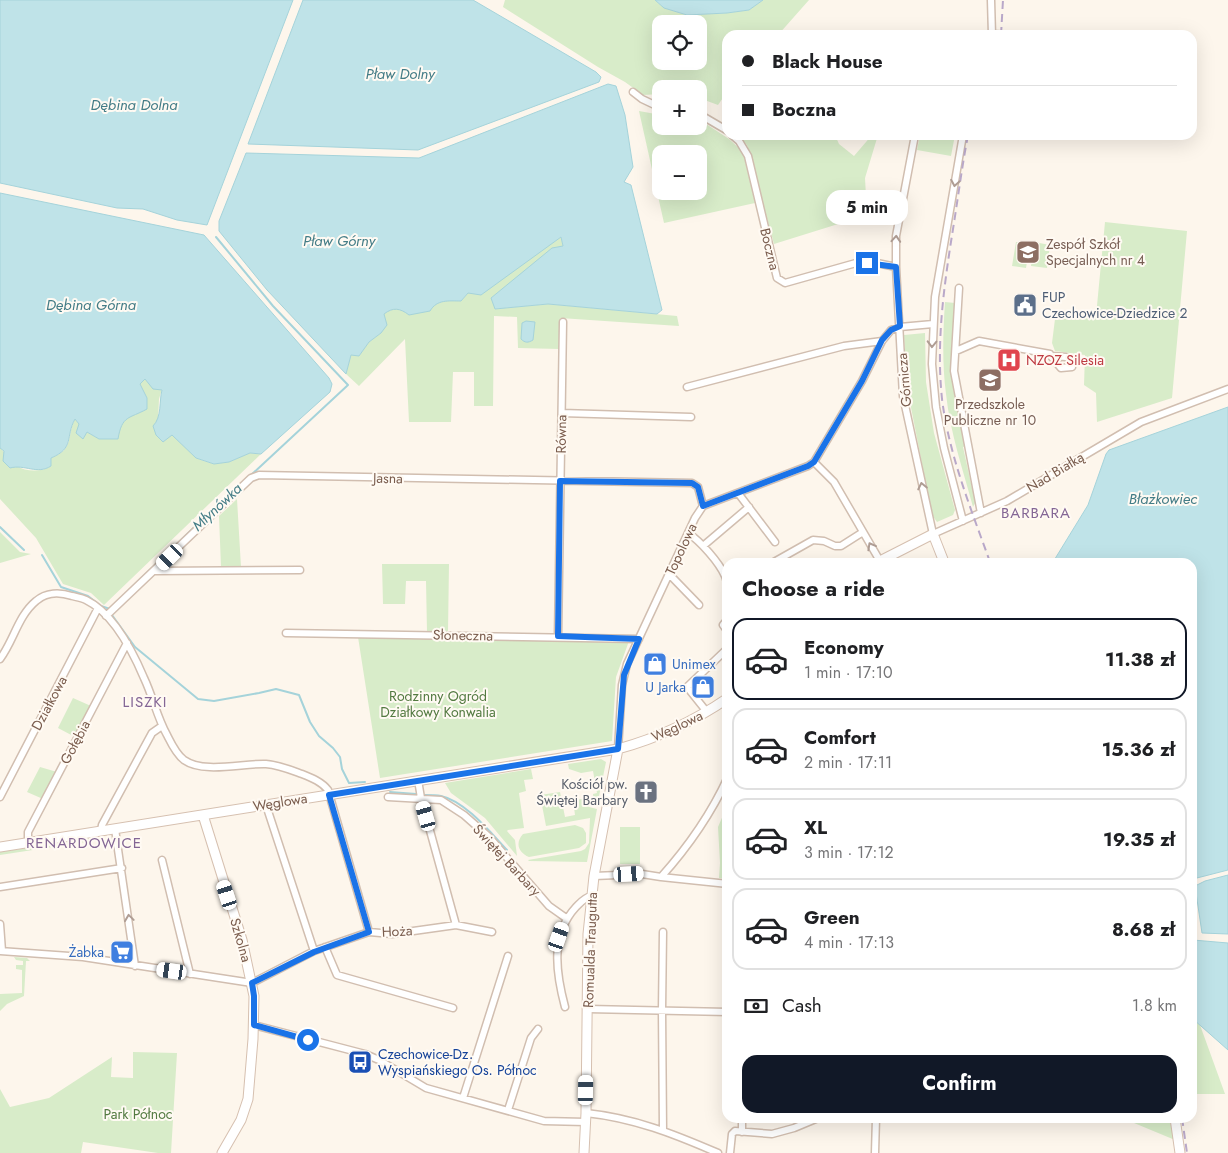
<!DOCTYPE html>
<meta charset="utf-8">
<style>
body{margin:0;font-family:Jost,sans-serif;background:#f2f2f2;color:#202124;height:100vh;display:flex;flex-direction:column;font-size:19px;white-space:nowrap}
*{box-sizing:border-box;margin:0}
p{font-size:16px;color:#757577}
.icon{flex:none;width:28px;height:28px;fill:none;stroke:currentColor;stroke-width:2;stroke-linecap:round;stroke-linejoin:round}
.map{position:relative;flex:1;overflow:hidden}
.panel{position:absolute;left:722px;top:558px;width:475px;height:565px;display:flex;flex-direction:column;background:#fff;border-radius:15px;box-shadow:0 5px 20px #0002}
.panel>*{flex:none}
.banner{position:absolute;left:722px;top:30px;width:475px;height:110px;border-radius:15px;box-shadow:0 5px 20px #0002;display:grid;align-content:center;height:110px;padding:0 20px;background:#fff}
.buttons{position:absolute;left:652px;top:15px;display:grid;gap:10px}
.buttons a{display:grid;place-items:center;width:55px;height:55px;border-radius:10px;background:#fff;box-shadow:0 5px 20px #0002;font-size:25px}
.end{position:absolute;width:22px;height:22px;margin:-11px;border:6px solid #1a73e8;background:#fff;box-shadow:0 0 0 2px #fff}
.from{border-radius:50%}
.bubble{position:absolute;height:35px;border-radius:15px;background:#fff;box-shadow:0 5px 20px #0002;font-size:16px;font-weight:700;line-height:35px;text-align:center}
.car{position:absolute;width:15px;height:30px;margin:-15px -8px;border-radius:6px;box-shadow:0 0 4px 1px #0007;background:linear-gradient(#fff 24%,#345 0 40%,#fff 0 76%,#345 0 86%,#fff 0)}
.banner b{display:flex;align-items:center;gap:18px;height:48px;font-size:19px}
.banner b+b{border-top:1px solid #e0e0e0}
.banner i{width:12px;height:12px;background:#202124}
ul{padding:0;list-style:none}
li{display:flex;align-items:center;gap:15px;height:82px;margin:0 10px 8px;padding:0 10px;border:2px solid #e0e0e0;border-radius:15px}
li div{flex:1}
li b{display:block;font-size:19px}
li em{font-style:normal;font-weight:700}
li.selected{border-color:#111827}
li>.icon{width:45px;height:45px;stroke-width:1.5}
h2{padding:0 20px;font-size:22px;line-height:60px}
.pay{display:flex;align-items:center;gap:12px;height:55px;padding:0 20px;font-size:19px}
.pay p{margin-inline-start:auto}
.action{display:flex;gap:10px;margin-top:auto;padding:10px 20px}
.action a{flex:1;height:58px;border-radius:15px;background:#111827;color:#fff;font-size:20px;font-weight:700;line-height:58px;text-align:center}
.map>svg:first-child{display:block}
.green{fill:#d8ecc9;fill-rule:evenodd}
.water{fill:#bfe3e8;stroke:#a5d3da}
.lines{fill:none;stroke-linecap:round;stroke-linejoin:round}
.stream{stroke:#a5d3da;stroke-width:2}
.street-casing{stroke:#d1beb0;stroke-width:9}
.secondary-casing{stroke:#d6c0b0;stroke-width:11}
.street{stroke:#fff;stroke-width:6}
.secondary{stroke:#fff;stroke-width:9}
.rail{stroke:#b9a8c9;stroke-width:2;stroke-dasharray:8 5;stroke-linecap:butt}
.oneway{stroke:#af9d94}
.route{stroke:#1a73e8;stroke-width:6}
.labels{text-anchor:middle;stroke-width:4;stroke-linejoin:round;paint-order:stroke}
.education-label{font-size:14px;fill:#785e54;stroke:#fffaf3;text-anchor:start}
.street-label{font-size:14px;fill:#7a5c4d;stroke:#fffaf3}
.service-label{font-size:14px;fill:#4e5e75;stroke:#fffaf3;text-anchor:start}
.health-label{font-size:14px;fill:#be3a42;stroke:#fffaf3;text-anchor:start}
.shop-label{font-size:14px;fill:#366cbe;stroke:#fffaf3;text-anchor:end}
.park-label{font-size:14px;fill:#537a41;stroke:#fffaf3}
.worship-label{font-size:14px;fill:#5b616d;stroke:#fffaf3;text-anchor:end}
.transit-label{font-size:14px;fill:#164399;stroke:#fffaf3;text-anchor:start}
.water-label{font-size:15px;font-style:italic;fill:#437c86;stroke:#fffaf3}
.neighbourhood-label{font-size:15px;letter-spacing:1px;fill:#846695;stroke:#fffaf3}
</style>
<div class="map">
<svg width="1228" height="1153" viewBox="0 0 1228 1153">
<rect width="100%" height="100%" fill="#fdf6ec"/>
<!-- green -->
<path class="green" d="M 505,0 L 655,0 L 664,8 L 687,15 L 727,13 L 749,10 L 763,0 L 809,0 L 778,35 L 728,35 L 727,92 L 718,105 L 699,98 L 699,89 L 661,89 L 661,94 L 643,95 L 625,82 L 598,67 L 503,7 ZM 661,24 L 699,24 L 699,61 L 661,61 Z
M 639,111 L 661,115 L 661,126 L 699,126 L 700,120 L 729,139 L 743,152 L 755,203 L 664,223 ZM 661,154 L 699,154 L 699,191 L 661,191 Z
M 737,135 L 835,135 L 839,144 L 854,156 L 872,135 L 878,135 L 865,178 L 867,215 L 774,244 L 747,145 Z
M 920,135 L 955,135 L 951,156 L 917,150 Z
M 1105,222 L 1187,231 L 1172,398 L 1097,422 L 1096,393 L 1084,385 L 1085,355 L 1055,351 L 1052,343 L 1056,311 L 1096,316 Z
M 561,237 L 563,246 L 495,309 L 548,304 L 677,316 L 679,326 L 560,318 L 559,349 L 518,348 L 517,317 L 494,316 L 493,406 L 474,406 L 474,372 L 453,372 L 451,422 L 409,422 L 405,339 L 359,386 L 346,374 L 351,354 L 359,356 L 369,342 L 381,333 L 384,314 L 391,309 L 434,305 L 444,301 L 461,301 L 468,293 Z
M 1016,242 L 1030,244 L 1026,268 L 1012,266 Z
M 1034,242 L 1050,245 L 1047,268 L 1031,266 Z
M 945,302 L 955,303 L 951,351 L 954,394 L 966,446 L 963,447 L 972,488 L 975,488 L 976,501 L 973,507 C 963,470 950,432 946,394 C 942,363 943,333 945,302 Z
M 925,333 L 926,382 L 934,433 L 955,510 L 953,515 L 937,522 L 932,515 L 907,387 L 904,335 Z
M 145,379 L 162,389 L 159,399 L 158,421 L 196,458 L 204,461 L 214,464 L 229,462 L 250,453 L 261,454 L 104,605 L 91,593 L 63,584 L 36,538 L 0,499 L 0,448 C 6,453 10,462 17,466 C 26,472 42,472 51,466 L 51,458 C 75,449 66,437 75,419 L 79,424 L 83,438 L 87,432 L 99,439 L 119,431 C 123,419 128,416 139,413 L 147,398 L 139,384 Z
M 237,499 L 241,567 L 221,567 L 219,516 Z
M 0,532 L 20,552 L 31,554 L 0,563 Z
M 382,564 L 449,564 L 448,632 L 427,632 L 426,581 L 406,581 L 405,604 L 383,604 Z
M 358,637 L 629,641 L 616,677 L 612,741 L 380,778 Z
M 73,698 L 91,706 L 75,737 L 58,728 Z
M 601,759 L 606,762 L 597,806 L 594,804 L 593,794 L 597,793 L 593,771 L 581,773 L 569,769 L 568,764 Z
M 40,767 L 57,772 L 43,799 L 27,792 Z
M 531,769 L 533,779 L 524,780 L 526,791 L 519,793 L 524,828 L 508,830 L 507,831 L 515,840 L 517,856 L 485,818 L 451,793 L 445,783 Z
M 726,787 L 728,788 L 727,879 L 719,878 L 720,863 L 718,827 L 724,813 L 722,800 Z
M 560,792 L 565,817 L 575,815 L 573,800 L 583,799 L 589,807 L 597,809 L 587,862 L 529,861 L 528,860 L 581,851 L 585,849 L 589,843 L 590,818 L 546,826 L 540,795 Z
M 575,825 L 583,828 L 586,833 L 586,843 L 579,848 L 529,857 C 518,852 515,843 523,834 Z
M 620,827 L 640,827 L 640,864 L 620,864 Z
M 92,838 L 92,841 L 0,855 L 0,852 Z
M 14,957 L 27,958 L 30,961 L 26,961 L 24,996 L 7,1004 L 0,1011 L 0,994 L 22,993 L 22,970 L 16,969 L 16,965 L 23,965 L 23,961 L 16,960 Z
M 1192,1019 L 1200,1025 L 1225,1094 L 1193,1094 Z
M 133,1052 L 177,1053 L 171,1153 L 158,1153 L 83,1142 L 81,1153 L 0,1153 L 0,1089 L 10,1107 L 49,1098 L 112,1057 L 111,1077 L 133,1078 Z
M 1122,1118 L 1169,1118 L 1175,1140 Z"/>
<!-- water -->
<path class="water" d="M 0,0 L 293,0 L 207,225 L 177,220 L 143,209 L 117,208 L 0,183 Z
M 303,0 L 473,0 L 596,72 L 601,77 L 599,82 L 418,150 L 248,144 Z
M 655,0 L 763,0 L 749,10 L 727,13 L 687,15 L 664,8 Z
M 608,84 L 616,86 L 625,115 L 633,167 L 624,182 L 631,185 L 662,310 L 657,314 L 548,304 L 495,309 L 491,298 L 552,248 L 563,246 L 561,237 L 481,295 L 468,293 L 461,301 C 449,301 437,299 430,311 L 409,315 C 400,308 393,307 384,314 L 387,325 L 381,333 L 369,342 L 359,356 L 351,355 L 346,374 L 267,290 L 219,231 L 219,221 L 246,153 L 419,158 Z
M 0,193 L 204,235 L 329,378 L 332,384 L 330,392 L 261,454 L 250,453 L 229,462 L 214,464 L 196,458 L 172,435 L 163,442 L 156,435 L 153,426 C 162,417 159,401 162,390 L 153,389 L 145,379 L 140,384 L 147,398 L 147,409 C 129,419 122,415 118,439 L 99,439 L 87,432 L 83,439 L 76,433 L 79,424 L 75,419 C 65,437 75,448 51,458 L 51,466 C 37,475 25,464 10,468 L 3,461 L 4,451 L 0,448 Z
M 526,321 L 535,322 L 533,340 C 528,343 525,343 521,339 L 522,323 Z
M 1228,407 L 1228,870 L 1193,879 L 1192,562 L 1053,562 L 1088,505 L 1106,454 L 1109,450 Z
M 1228,875 L 1228,934 L 1202,933 L 1195,886 L 1205,881 Z
M 1193,940 L 1228,943 L 1228,1050 L 1193,1019 Z"/>
<g class="lines">
<!-- stream -->
<path class="stream" d="M 216,237 L 273,306 L 348,385 L 250,476
M 0,527 L 24,550
M 42,555 L 61,587 L 88,596 L 101,606 L 110,609
M 132,587 L 206,516
M 112,615 L 135,647 L 198,699 L 214,701 L 259,693 L 276,689 L 299,695 L 310,722 L 319,736 L 333,748 L 340,757 L 342,769 L 349,783 L 365,782
M 390,792 L 416,794
M 425,795 C 430,795 436,795 441,796 C 465,801 491,833 507,850"/>
<!-- street casing -->
<g class="street-casing">
<path id="street" d="M 991,0 L 992,35
M 992,34 L 1011,35
M 633,92 L 642,99 L 661,108
M 699,114 L 728,131
M 732,135 L 739,141 L 748,156 L 777,278 L 785,283 L 856,263 L 877,263 L 896,267
M 915,135 L 896,236 L 896,267 L 903,396 L 933,534 L 1007,501 L 1141,422 L 1228,389
M 963,135 L 935,297 L 932,364 L 936,407 L 944,448 L 963,521
M 959,288 L 954,371 L 981,513
M 956,351 L 979,341 L 1050,354 L 1051,356 L 1066,357 L 1070,359 L 1072,367 L 1061,368 L 1051,356
M 687,387 L 844,346 L 882,341
M 562,413 L 691,417
M 814,462 L 834,482 L 880,561
M 738,493 L 775,542
M 688,533 C 700,541 719,562 725,576 C 727,580 727,586 728,591
M 703,546 L 749,507
M 774,562 L 813,540 L 824,541 L 835,546 L 841,546 L 863,532
M 156,571 L 300,570
M 669,574 L 699,605
M 106,616 L 251,478 L 259,475 L 692,483 L 698,487 L 703,506
M 728,619 L 723,625 L 728,632
M 286,633 L 639,639
M 558,637 L 563,322
M 0,659 C 14,640 18,616 36,601 C 46,592 60,592 72,596 C 76,597 82,598 86,600 C 113,613 133,652 144,678 C 153,697 157,717 167,735 C 171,743 176,754 184,760 C 204,774 243,763 266,764 C 279,765 291,770 302,774 C 312,778 322,782 328,790 L 369,932
M 707,712 L 687,687 L 728,648
M 618,749 L 622,685 L 627,664 L 695,518 L 703,506 L 808,466 L 814,462 L 862,381 L 882,341 L 891,330 L 900,327 L 933,324
M 418,780 L 421,798 L 456,925
M 0,797 L 98,608
M 388,797 L 441,800 L 464,815 L 489,837 L 549,906 L 566,918
M 266,805 L 314,951
M 115,829 L 135,966
M 101,831 L 102,825 L 152,733 L 162,726
M 28,842 L 28,832 L 127,643
M 162,860 L 190,974
M 594,876 L 642,874 L 661,877 C 688,847 711,814 728,777
M 661,877 L 728,884
M 0,887 L 122,868
M 0,924 L 2,951
M 663,932 L 662,1010 L 663,1130
M 325,947 L 337,975 L 453,1008
M 0,951 L 83,957 L 252,983 L 314,951 L 369,932 L 392,934 L 456,925 L 492,932
M 565,1007 C 556,973 550,935 576,907 C 581,902 584,898 591,896
M 588,1009 L 728,1012
M 254,1025 L 365,1054 L 379,1060 L 426,1088 L 544,1121 L 586,1122
M 463,1098 L 508,956
M 508,1110 L 531,1038 L 538,1029
M 586,1113 C 634,1118 674,1134 718,1153
M 742,1132 L 742,1118
M 730,1153 L 732,1134 L 735,1131 L 772,1134 L 794,1128 L 818,1118
M 875,1153 L 876,1118"/>
</g>
<!-- secondary casing -->
<g class="secondary-casing">
<path id="secondary" d="M 878,562 L 933,534 L 944,562
M 203,815 L 242,940 L 254,996 L 253,1039 L 248,1099 L 241,1120 L 222,1153
M 0,847 L 618,749 C 658,738 693,722 728,698
M 1175,1118 L 1180,1153
M 584,1153 L 586,1113 L 588,934 L 594,876 L 618,749"/>
</g>
<!-- street -->
<use href="#street" class="street"/>
<!-- secondary -->
<use href="#secondary" class="secondary"/>
<!-- rail -->
<path class="rail" d="M 1001,35 L 1003,0
M 968,135 C 962,166 958,198 953,229 C 944,286 936,341 942,399 C 949,455 971,509 990,562
M 1182,1118 L 1187,1153"/>
</g>
<!-- one-way arrows -->
<defs><path id="oneway-chevron" d="M-2-3.5L2.5 0L-2 3.5" fill="none" stroke-width="1.6" stroke-linecap="round" stroke-linejoin="round" transform="scale(1.25)"/></defs>
<g class="oneway">
<use href="#oneway-chevron" transform="translate(955 183) rotate(100)"/>
<use href="#oneway-chevron" transform="translate(896 239) rotate(-86)"/>
<use href="#oneway-chevron" transform="translate(932 344) rotate(91)"/>
<use href="#oneway-chevron" transform="translate(922 486) rotate(-102)"/>
<use href="#oneway-chevron" transform="translate(871 546) rotate(-119)"/>
<use href="#oneway-chevron" transform="translate(129 918) rotate(-98)"/>
</g>
<g class="lines">
<!-- route -->
<path class="route" d="M 308,1040 L 254,1025 L 254,996 L 252,983 L 314,952 L 369,932 L 329,795 L 618,749 L 624,675 L 639,639 L 558,636 L 560,481 L 692,483 L 698,487 L 703,506 L 808,466 L 814,462 L 862,381 L 882,340 L 891,330 L 900,326 L 896,267 L 867,263"/>
</g>
<!-- icons -->
<defs>
<g id="school-square" transform="scale(1.25)"><rect x="-9" y="-9" width="18" height="18" rx="4" fill="#8d6e63" stroke="#fffaf3"/><path d="M0-5L7-2L0 1L-7-2ZM-4 1L0 2.5L4 1V4Q0 6-4 4Z" fill="#fff"/></g>
<g id="civic-square" transform="scale(1.25)"><rect x="-9" y="-9" width="18" height="18" rx="4" fill="#5c6f8a" stroke="#fffaf3"/><path d="M-.6-6.5H3V-4.5H.6V-3L4-1V1h2V6H-6V1h2V-1L-.6-3ZM-1.2 2.5V6h2.4V2.5Z" fill="#fff"/></g>
<g id="hospital-square" transform="scale(1.25)"><rect x="-9" y="-9" width="18" height="18" rx="4" fill="#e0444e" stroke="#fffaf3"/><path d="M-5-5h3v3.5h4V-5h3V5h-3V1.5h-4V5h-3Z" fill="#fff"/></g>
<g id="shop-square" transform="scale(1.25)"><rect x="-9" y="-9" width="18" height="18" rx="4" fill="#3f7fe0" stroke="#fffaf3"/><path d="M-5-2.5h2.3a2.7 3.5 0 0 1 5.4 0H5L5.5 6h-11ZM-1.5-2.5h3a1.5 2.3 0 0 0-3 0Z" fill="#fff"/></g>
<g id="church-square" transform="scale(1.25)"><rect x="-9" y="-9" width="18" height="18" rx="4" fill="#6b7280" stroke="#fffaf3"/><path d="M-1.2-6h2.4v3.5h3.3v2.4h-3.3V6h-2.4V-.1h-3.3v-2.4h3.3Z" fill="#fff"/></g>
<g id="supermarket-square" transform="scale(1.25)"><rect x="-9" y="-9" width="18" height="18" rx="4" fill="#3f7fe0" stroke="#fffaf3"/><path d="M-6-5.5h2.5l.6 2H6L4.5 2H-2.5L-4.4-4H-6ZM-1.5 3.2a1.3 1.3 0 1 0 .1 0ZM3 3.2a1.3 1.3 0 1 0 .1 0Z" fill="#fff"/></g>
<g id="bus-square" transform="scale(1.25)"><rect x="-9" y="-9" width="18" height="18" rx="4" fill="#1a4fb4" stroke="#fffaf3"/><path d="M-5-6H5V4H4V6H2V4H-2V6H-4V4H-5ZM-3.5-4V0h7V-4ZM-3.5 1.2v1.5H-2V1.2ZM2 1.2v1.5H3.5V1.2Z" fill="#fff"/></g>
</defs>
<g fill-rule="evenodd">
<use href="#school-square" x="1028" y="252"/>
<use href="#civic-square" x="1025" y="305"/>
<use href="#hospital-square" x="1009" y="360"/>
<use href="#school-square" x="990" y="380"/>
<use href="#shop-square" x="655" y="664"/>
<use href="#shop-square" x="703" y="687"/>
<use href="#church-square" x="646" y="792"/>
<use href="#supermarket-square" x="122" y="952"/>
<use href="#bus-square" x="360" y="1062"/>
</g>
<g class="labels">
<!-- education labels -->
<g class="education-label">
<text x="1046" y="249">Zespół Szkół<tspan x="1046" dy="16">Specjalnych nr 4</tspan></text>
<text x="990" y="409" text-anchor="middle">Przedszkole<tspan x="990" dy="16">Publiczne nr 10</tspan></text>
</g>
<!-- street labels -->
<g class="street-label">
<text transform="translate(770 249) rotate(76)" y="5">Boczna</text>
<text transform="translate(904 380) rotate(-95)" y="5">Górnicza</text>
<text transform="translate(561 434) rotate(-89)" y="5">Równa</text>
<text transform="translate(1055 472) rotate(-31)" y="5">Nad Białką</text>
<text transform="translate(388 478) rotate(1)" y="5">Jasna</text>
<text transform="translate(681 549) rotate(-65)" y="5">Topolowa</text>
<text transform="translate(463 635) rotate(1)" y="5">Słoneczna</text>
<text transform="translate(49 703) rotate(-62)" y="5">Działkowa</text>
<text transform="translate(677 726) rotate(-25)" y="5">Węglowa</text>
<text transform="translate(75 742) rotate(-62)" y="5">Gołębia</text>
<text transform="translate(280 802) rotate(-9)" y="5">Węglowa</text>
<text transform="translate(507 860) rotate(47)" y="5">Świętej Barbary</text>
<text transform="translate(397 931) rotate(-3)" y="5">Hoża</text>
<text transform="translate(241 940) rotate(74)" y="5">Szkolna</text>
<text transform="translate(590 950) rotate(-88)" y="5">Romualda Traugutta</text>
</g>
<!-- service labels -->
<g class="service-label">
<text x="1042" y="302">FUP<tspan x="1042" dy="16">Czechowice-Dziedzice 2</tspan></text>
</g>
<!-- health labels -->
<g class="health-label">
<text x="1026" y="365">NZOZ Silesia</text>
</g>
<!-- shop labels -->
<g class="shop-label">
<text x="672" y="669" text-anchor="start">Unimex</text>
<text x="686" y="692">U Jarka</text>
<text x="104" y="957">Żabka</text>
</g>
<!-- park labels -->
<g class="park-label">
<text x="438" y="701">Rodzinny Ogród<tspan x="438" dy="16">Działkowy Konwalia</tspan></text>
<text x="138" y="1119">Park Północ</text>
</g>
<!-- worship labels -->
<g class="worship-label">
<text x="628" y="789">Kościół pw.<tspan x="628" dy="16">Świętej Barbary</tspan></text>
</g>
<!-- transit labels -->
<g class="transit-label">
<text x="378" y="1059">Czechowice-Dz.<tspan x="378" dy="16">Wyspiańskiego Os. Północ</tspan></text>
</g>
<!-- water labels -->
<g class="water-label">
<text x="400" y="79">Pław Dolny</text>
<text x="134" y="110">Dębina Dolna</text>
<text x="339" y="246">Pław Górny</text>
<text x="91" y="310">Dębina Górna</text>
<text x="1163" y="504">Błażkowiec</text>
<text transform="translate(217 507) rotate(-43)" y="5">Młynówka</text>
</g>
<!-- neighbourhood labels -->
<g class="neighbourhood-label">
<text x="1036" y="518">BARBARA</text>
<text x="145" y="707">LISZKI</text>
<text x="84" y="848">RENARDOWICE</text>
</g>
</g>
</svg>
<div class="buttons">
<a><svg class="icon" aria-label="locate" viewBox="0 0 24 24"><circle cx="12" cy="12" r="6"/><path d="M12 2v4M12 18v4M2 12h4M18 12h4"/></svg></a>
<a>+</a>
<a>−</a>
</div>
<i class="end from" style="left:308px;top:1040px"></i>
<i class="end" style="left:867px;top:263px"></i>
<div class="bubble" style="left:826px;top:190px;width:82px">5 min</div>
<i class="car" style="left:170px;top:557px;rotate:226deg"></i>
<i class="car" style="left:426px;top:816px;rotate:344deg"></i>
<i class="car" style="left:629px;top:874px;rotate:87deg"></i>
<i class="car" style="left:227px;top:895px;rotate:342deg"></i>
<i class="car" style="left:559px;top:937px;rotate:19deg"></i>
<i class="car" style="left:172px;top:971px;rotate:278deg"></i>
<i class="car" style="left:586px;top:1090px;rotate:1deg"></i>
<div class="banner">
<b><i class="from"></i>Black House</b>
<b><i></i>Boczna</b>
</div>
<section class="panel">
<h2>Choose a ride</h2>
<ul>
<li class="selected"><svg class="icon" aria-label="car" viewBox="0 0 24 24"><path d="M5 17H2v-5l4-1 3-4h7l3 4 3 1v5h-3M9 17h6M6 11h13"/><circle cx="7" cy="17" r="2"/><circle cx="17" cy="17" r="2"/></svg><div><b>Economy</b><p>1 min · 17:10</p></div><em>11.38 zł</em></li>
<li><svg class="icon" aria-label="car" viewBox="0 0 24 24"><path d="M5 17H2v-5l4-1 3-4h7l3 4 3 1v5h-3M9 17h6M6 11h13"/><circle cx="7" cy="17" r="2"/><circle cx="17" cy="17" r="2"/></svg><div><b>Comfort</b><p>2 min · 17:11</p></div><em>15.36 zł</em></li>
<li><svg class="icon" aria-label="car" viewBox="0 0 24 24"><path d="M5 17H2v-5l4-1 3-4h7l3 4 3 1v5h-3M9 17h6M6 11h13"/><circle cx="7" cy="17" r="2"/><circle cx="17" cy="17" r="2"/></svg><div><b>XL</b><p>3 min · 17:12</p></div><em>19.35 zł</em></li>
<li><svg class="icon" aria-label="car" viewBox="0 0 24 24"><path d="M5 17H2v-5l4-1 3-4h7l3 4 3 1v5h-3M9 17h6M6 11h13"/><circle cx="7" cy="17" r="2"/><circle cx="17" cy="17" r="2"/></svg><div><b>Green</b><p>4 min · 17:13</p></div><em>8.68 zł</em></li>
</ul>
<div class="pay"><svg class="icon" aria-label="cash" viewBox="0 0 24 24"><path d="M3 7h18v10H3z"/><circle cx="12" cy="12" r="2"/></svg>Cash<p>1.8 km</p></div>
<div class="action"><a>Confirm</a></div>
</section>
</div>
